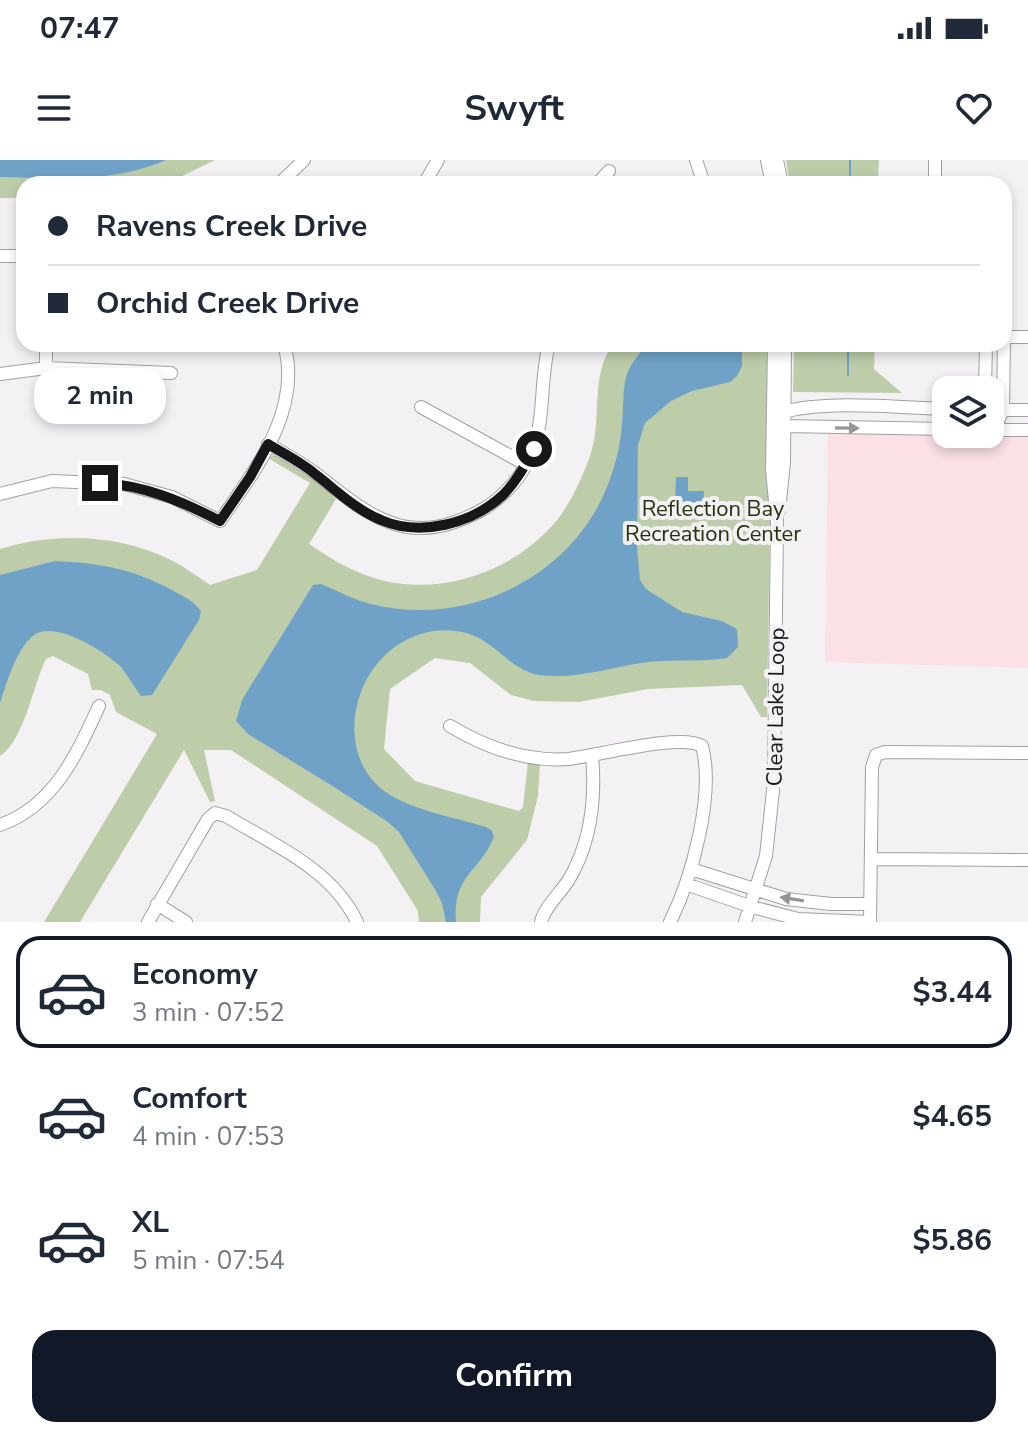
<!DOCTYPE html>
<meta charset="utf-8">
<style>
body{margin:0;font-family:"Nunito Sans",sans-serif;background:#f6f6f7;color:#1f2937;height:100vh;display:flex;flex-direction:column;font-size:30px;white-space:nowrap}
*{box-sizing:border-box;margin:0}
p{font-size:26px;color:#747a83}
.icon{flex:none;width:44px;height:44px;fill:none;stroke:currentColor;stroke-width:2;stroke-linecap:round;stroke-linejoin:round}
.map{position:relative;height:762px;overflow:hidden}
.details{display:flex;flex-direction:column;background:#fff;flex:1}
.details>*{flex:none}
.top-card{position:absolute;left:16px;top:16px;width:996px;height:176px;border-radius:24px;box-shadow:0 4px 12px #0003;display:grid;align-content:center;height:176px;padding:0 32px;background:#fff}
.buttons{position:absolute;left:932px;top:216px;display:grid;gap:16px}
.buttons a{display:grid;place-items:center;width:72px;height:72px;border-radius:16px;background:#fff;box-shadow:0 4px 12px #0003;font-size:40px}
.end{position:absolute;width:36px;height:36px;margin:-18px;border:10px solid #171618;background:#fff;box-shadow:0 0 0 4px #fff}
.from{border-radius:50%}
.bubble{position:absolute;height:56px;border-radius:24px;background:#fff;box-shadow:0 4px 12px #0003;font-size:26px;font-weight:700;line-height:56px;text-align:center}
.top-card b{display:flex;align-items:center;gap:28px;height:76px;font-size:30px}
.top-card b+b{border-top:2px solid #e0e1e3}
.top-card i{width:20px;height:20px;background:#1f2937}
ul{padding:14px 0 0;list-style:none}
li{display:flex;align-items:center;gap:24px;height:112px;margin:0 16px 12px;padding:0 16px;border:4px solid transparent;border-radius:24px}
li div{flex:1}
li b{display:block;font-size:30px}
li em{font-style:normal;font-weight:700}
li.on{border-color:#111827}
li>.icon{width:72px;height:72px;stroke-width:1.5}
.primary-button{display:flex;gap:16px;margin-top:auto;padding:16px 32px}
.primary-button a{flex:1;height:92px;border-radius:24px;background:#111827;color:#fff;font-size:32px;font-weight:700;line-height:92px;text-align:center}
.status{display:flex;justify-content:space-between;align-items:center;height:56px;padding:0 40px;background:#fff;direction:ltr}
.status svg{height:22px;fill:currentColor}
header{display:flex;justify-content:space-between;align-items:center;height:104px;padding:0 32px;background:#fff;font-size:36px;font-weight:700}
.map>svg:first-child{display:block}
.education{fill:#fbe0e6}
.green{fill:#bdcdaa}
.water{fill:#70a2c8}
.lines{fill:none;stroke-linecap:round;stroke-linejoin:round}
.stream{stroke:#70a2c8;stroke-width:2}
.minor-casing{stroke:#a2a0a3;stroke-width:14}
.minor{stroke:#fff;stroke-width:12}
.oneway{fill:#979697}
.route{stroke:#171618;stroke-width:10}
.labels{text-anchor:middle;stroke-width:8;stroke-linejoin:round;paint-order:stroke}
.park-label{font-size:22px;fill:#24330b;stroke:#f3f1f4}
.street-label{font-size:22px;fill:#171618;stroke:#f3f1f4}
</style>
<div class="status"><b>07:47</b><svg viewBox="0 0 49 12"><path d="M0 12V9h3v3zM5 12V6h3v6zM10 12V3h3v9zM15 12V0h3v12zM26 1h20v11H26zM47 4h2v5h-2z"/></svg></div>
<header><svg class="icon" aria-label="menu" viewBox="0 0 24 24"><path d="M4 6h16M4 12h16M4 18h16"/></svg>Swyft<svg class="icon" aria-label="heart" viewBox="0 0 24 24"><path d="M12 20l-8-8c-3-5 5-10 8-4 3-6 11-1 8 4z"/></svg></header>
<div class="map">
<svg width="1028" height="762" viewBox="0 0 1028 762">
<rect width="100%" height="100%" fill="#f3f1f4"/>
<!-- education -->
<path class="education" d="M 828,268 L 946,274 L 1028,275 L 1028,508 L 825,502 Z"/>
<!-- green -->
<path class="green" d="M 0,0 L 215,0 L 166,24 L 24,24 L 24,38 L 0,38 Z
M 786,0 L 879,0 L 878,24 L 790,24 Z
M 613,184 L 768,184 L 770,359 L 767,557 L 761,557 L 742,525 L 648,529 L 579,542 L 534,541 L 511,535 L 470,503 L 435,498 L 390,529 L 384,589 L 415,621 L 519,651 L 523,647 L 528,602 L 540,604 L 538,636 L 527,680 L 481,737 L 480,762 L 419,762 L 418,751 L 377,686 L 231,590 L 204,590 L 215,641 L 210,642 L 184,590 L 80,762 L 44,762 L 157,574 L 116,552 L 110,535 L 101,530 L 92,530 L 88,514 L 53,496 L 46,499 C 33,525 24,581 0,596 L 0,389 C 56,372 119,374 173,401 C 186,408 198,417 210,425 L 257,410 L 310,323 L 266,297 L 277,295 L 315,319 L 336,339 L 309,384 C 328,397 346,408 368,416 C 432,439 507,415 552,366 C 570,346 581,320 590,296 C 603,260 589,217 613,184 Z
M 794,184 L 875,184 L 874,209 L 902,233 L 793,232 Z"/>
<!-- water -->
<path class="water" d="M 0,0 L 166,0 C 114,23 55,18 0,17 Z
M 647,184 L 742,184 L 742,206 L 737,216 L 730,222 L 692,231 L 671,241 L 645,263 L 638,285 L 637,388 L 640,420 L 646,429 L 682,452 L 722,461 L 737,469 L 738,487 L 727,498 C 701,502 674,499 648,502 C 611,507 576,520 539,515 C 518,511 504,495 487,483 C 462,465 427,467 401,483 C 354,510 336,586 378,626 C 403,649 454,657 486,667 L 492,671 L 494,677 C 480,712 452,715 456,762 L 446,762 L 442,743 L 436,731 L 399,672 L 388,662 L 334,627 L 248,574 L 236,561 L 242,540 L 313,425 L 321,424 C 338,431 354,440 371,444 C 470,469 579,414 611,316 C 617,299 621,281 622,263 C 624,247 622,229 627,214 C 631,203 640,193 647,184 Z
M 676,317 L 688,317 L 688,331 L 704,331 L 703,353 L 695,353 L 692,348 L 675,348 Z
M 55,401 C 99,403 130,408 170,429 C 182,436 193,440 201,451 L 199,460 L 152,535 L 141,536 C 134,526 127,514 119,505 C 103,490 54,460 34,475 C 16,489 7,522 0,543 L 0,415 Z"/>
<g class="lines">
<!-- stream -->
<path class="stream" d="M 850,24 L 850,0
M 848,215 L 848,184"/>
<!-- minor casing -->
<g class="minor-casing">
<path id="minor" d="M 696,0 L 704,24
M 767,0 L 772,24
M 777,0 L 782,24
M 279,24 L 304,0
M 424,24 L 438,0
M 597,24 L 609,11
M 935,24 L 935,0
M 0,96 L 24,96
M 1004,177 L 1028,177
M 46,184 L 46,208
M 0,214 L 46,208 L 171,213
M 985,230 L 986,184
M 421,247 L 525,304
M 946,249 C 900,248 812,238 773,256 L 784,266 L 946,269
M 990,250 L 1028,250
M 990,270 L 1028,270
M 994,270 L 1003,250 L 1004,177
M 268,284 C 284,293 300,302 315,313 C 370,356 407,390 480,351 C 504,338 525,314 534,287 C 545,254 540,218 549,184
M 0,334 L 52,321 L 124,324 L 172,337 L 220,361 C 255,310 303,250 284,184
M 779,351 L 784,303 L 785,184
M 450,566 C 485,587 526,602 568,599 C 597,596 680,573 702,586 C 715,634 692,718 670,762
M 0,665 C 54,646 77,594 99,546
M 871,699 L 1028,700
M 691,709 L 786,739 L 831,744 L 870,744
M 686,724 L 752,747 L 798,759 L 870,762
M 157,744 L 186,762
M 148,762 L 208,659 L 215,653 L 226,656 C 274,685 332,709 357,762
M 541,762 C 544,748 560,733 568,721 C 591,683 596,639 592,596
M 745,762 L 766,696 L 774,621 L 777,362 L 772,310 L 774,184
M 870,762 L 872,607 L 876,595 L 885,592 L 1028,593"/>
</g>
<!-- minor -->
<use href="#minor" class="minor"/>
</g>
<!-- one-way arrows -->
<defs><path id="oneway-solid" d="M-6-.8H1V-3.2L6.5 0L1 3.2V.8H-6Z" transform="scale(2)"/></defs>
<g class="oneway">
<use href="#oneway-solid" transform="translate(847 268) rotate(1)"/>
<use href="#oneway-solid" transform="translate(792 739) rotate(-171)"/>
</g>
<g class="lines">
<!-- route -->
<path class="route" d="M 100,323 C 144,325 181,341 220,361 L 250,317 L 268,284 C 284,294 301,302 315,314 C 336,330 356,350 381,360 C 420,377 472,364 503,335 C 516,322 525,305 534,289"/>
</g>
<g class="labels">
<!-- park labels -->
<g class="park-label">
<text x="713" y="356">Reflection Bay<tspan x="713" dy="25">Recreation Center</tspan></text>
</g>
<!-- street labels -->
<g class="street-label">
<text transform="translate(775 547) rotate(-89)" y="8">Clear Lake Loop</text>
</g>
</g>
</svg>
<div class="buttons">
<a><svg class="icon" aria-label="layers" viewBox="0 0 24 24"><path d="M12 4l9 5-9 5-9-5zM3 14l9 5 9-5"/></svg></a>
</div>
<i class="end from" style="left:534px;top:289px"></i>
<i class="end" style="left:100px;top:323px"></i>
<div class="bubble" style="left:34px;top:208px;width:132px">2 min</div>
<div class="top-card">
<b><i class="from"></i>Ravens Creek Drive</b>
<b><i></i>Orchid Creek Drive</b>
</div>
</div>
<section class="details">
<ul>
<li class="on"><svg class="icon" aria-label="car" viewBox="0 0 24 24"><path d="M5 17H2v-5l4-1 3-4h7l3 4 3 1v5h-3M9 17h6M6 11h13"/><circle cx="7" cy="17" r="2"/><circle cx="17" cy="17" r="2"/></svg><div><b>Economy</b><p>3 min · 07:52</p></div><em>$3.44</em></li>
<li><svg class="icon" aria-label="car" viewBox="0 0 24 24"><path d="M5 17H2v-5l4-1 3-4h7l3 4 3 1v5h-3M9 17h6M6 11h13"/><circle cx="7" cy="17" r="2"/><circle cx="17" cy="17" r="2"/></svg><div><b>Comfort</b><p>4 min · 07:53</p></div><em>$4.65</em></li>
<li><svg class="icon" aria-label="car" viewBox="0 0 24 24"><path d="M5 17H2v-5l4-1 3-4h7l3 4 3 1v5h-3M9 17h6M6 11h13"/><circle cx="7" cy="17" r="2"/><circle cx="17" cy="17" r="2"/></svg><div><b>XL</b><p>5 min · 07:54</p></div><em>$5.86</em></li>
</ul>
<div class="primary-button"><a>Confirm</a></div>
</section>
